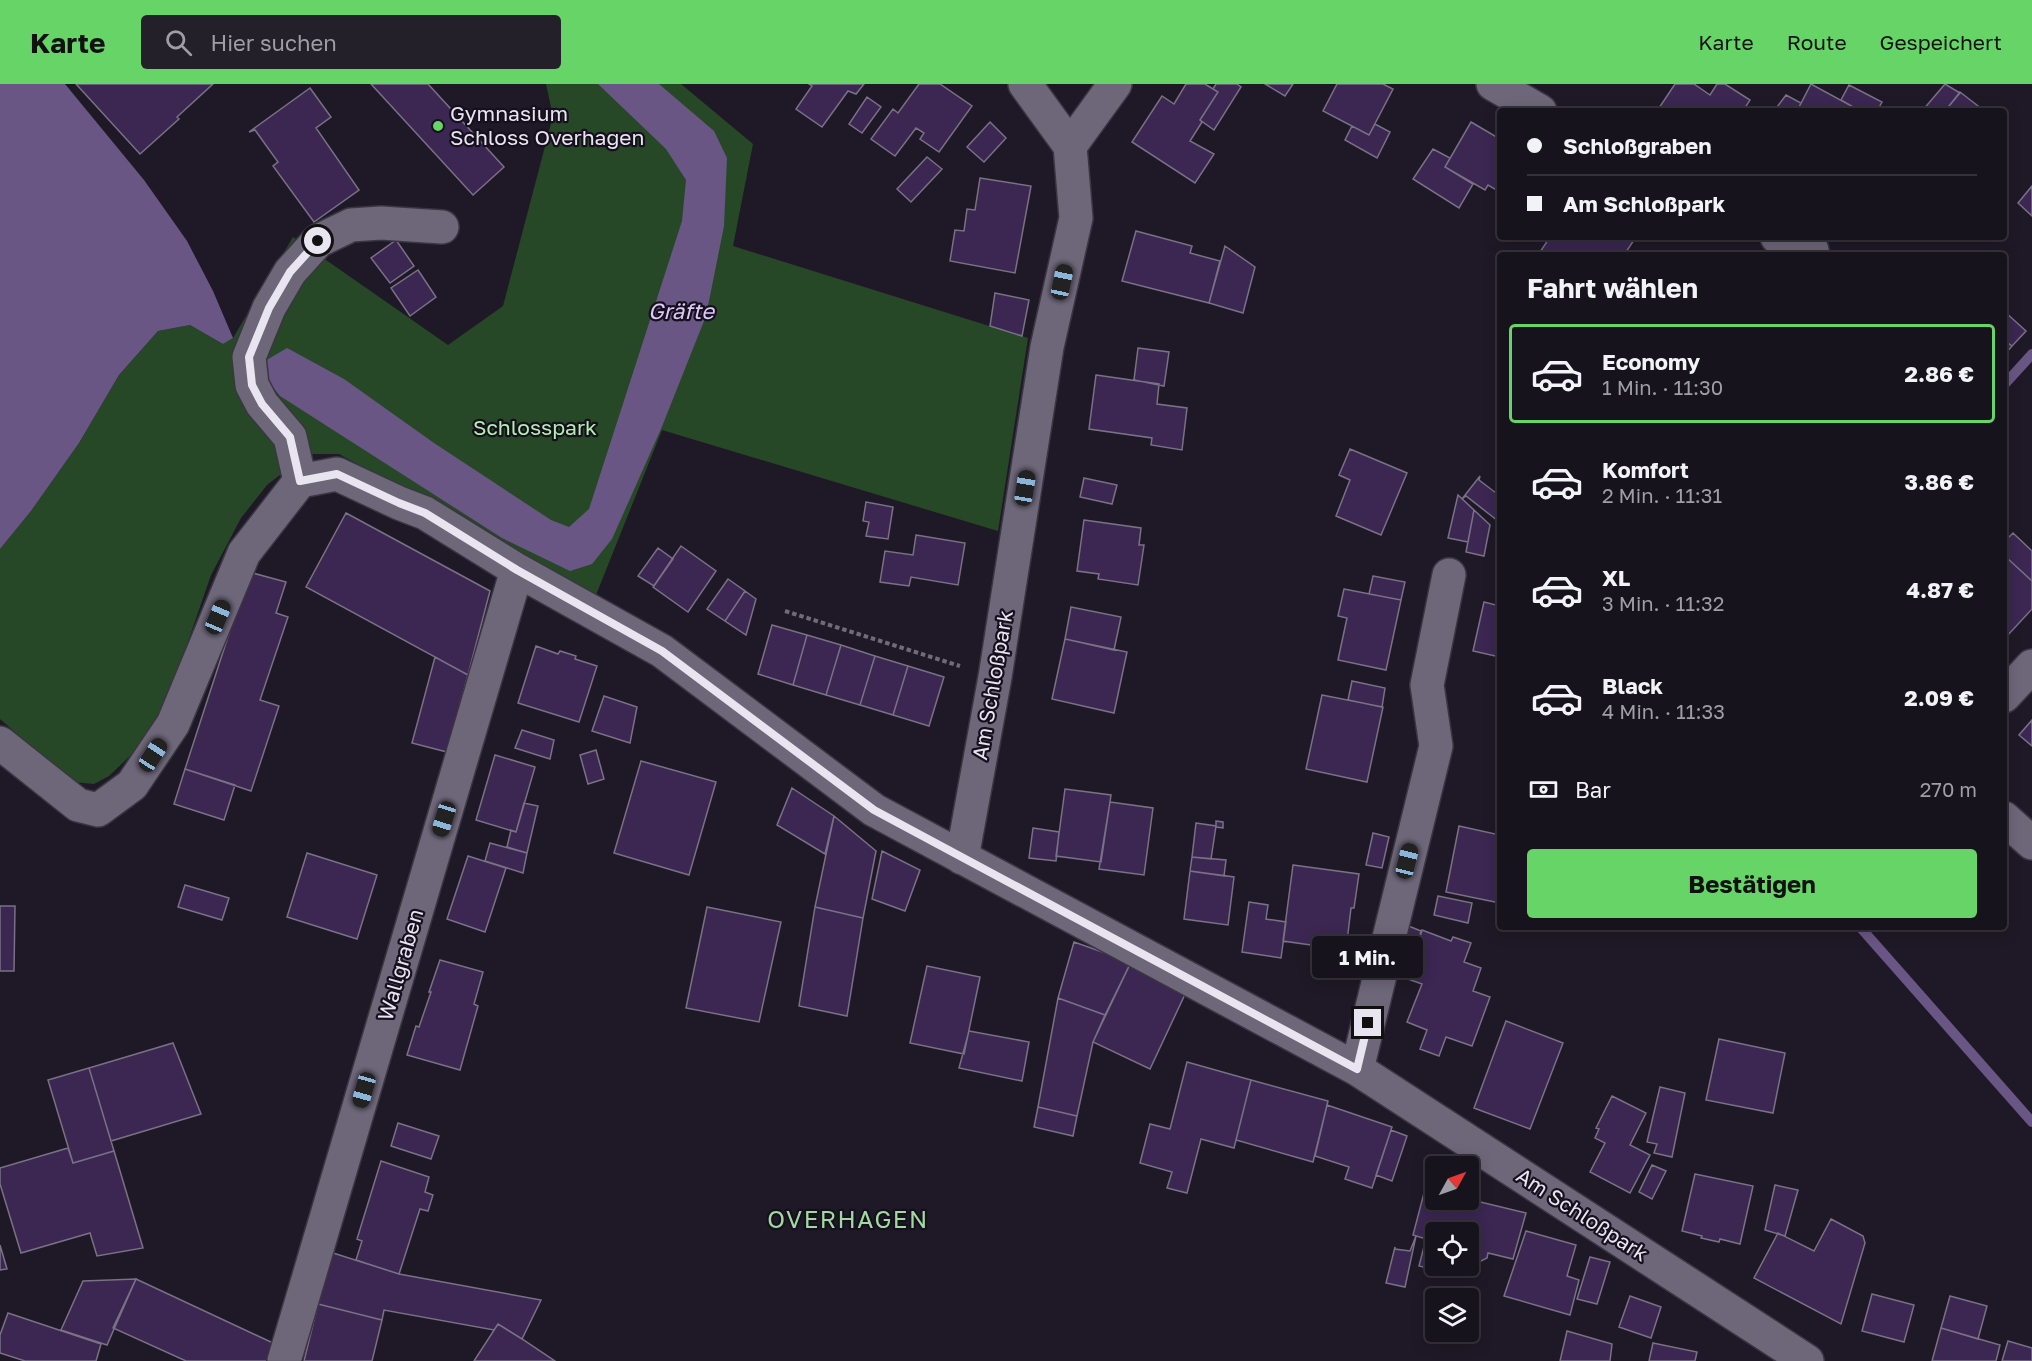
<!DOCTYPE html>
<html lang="de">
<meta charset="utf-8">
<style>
body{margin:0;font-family:"Golos Text",sans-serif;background:#24202a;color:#f1f3f6;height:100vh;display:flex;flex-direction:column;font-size:22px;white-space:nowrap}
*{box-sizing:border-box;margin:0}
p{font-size:20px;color:#9e9ea4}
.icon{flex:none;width:33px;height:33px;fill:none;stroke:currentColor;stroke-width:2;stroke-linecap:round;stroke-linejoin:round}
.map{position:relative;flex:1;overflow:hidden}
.sheet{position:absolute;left:1497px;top:168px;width:510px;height:678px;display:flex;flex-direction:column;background:#17131d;border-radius:6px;box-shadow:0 3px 15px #0003,0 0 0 2px #36323b}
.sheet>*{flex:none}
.top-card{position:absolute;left:1497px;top:24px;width:510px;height:132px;border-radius:6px;box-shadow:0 3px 15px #0003,0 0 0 2px #36323b;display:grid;align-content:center;height:132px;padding:0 30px;background:#17131d}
.needle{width:39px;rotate:50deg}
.tools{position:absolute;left:1425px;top:1072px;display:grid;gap:12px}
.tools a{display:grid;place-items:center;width:54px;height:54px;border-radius:6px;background:#17131d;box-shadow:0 3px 15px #0003,0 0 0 2px #36323b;font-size:30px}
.end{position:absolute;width:27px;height:27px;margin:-14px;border:8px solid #e9e5f0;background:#111;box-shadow:0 0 0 3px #111}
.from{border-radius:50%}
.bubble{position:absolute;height:42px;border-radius:6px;background:#17131d;box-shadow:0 3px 15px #0003,0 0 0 2px #36323b;font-size:20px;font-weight:700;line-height:42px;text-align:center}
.car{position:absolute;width:18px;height:36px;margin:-18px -9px;border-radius:8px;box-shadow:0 0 4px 2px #0007;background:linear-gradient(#222 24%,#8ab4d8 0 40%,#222 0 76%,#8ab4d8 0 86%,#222 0)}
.top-card b{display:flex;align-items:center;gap:21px;height:57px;font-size:22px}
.top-card b+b{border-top:2px solid #36323b}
.top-card i{width:15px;height:15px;background:#f1f3f6}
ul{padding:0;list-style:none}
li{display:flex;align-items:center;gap:18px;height:99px;margin:0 12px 9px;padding:0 18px;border:3px solid transparent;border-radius:6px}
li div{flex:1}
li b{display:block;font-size:22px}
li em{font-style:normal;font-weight:700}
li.selected{border-color:#66d466}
li>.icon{width:54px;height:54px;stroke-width:1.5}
h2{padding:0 30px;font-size:27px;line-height:72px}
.pay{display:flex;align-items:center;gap:15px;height:66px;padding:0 30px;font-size:22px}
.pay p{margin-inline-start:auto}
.cta{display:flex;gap:12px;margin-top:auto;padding:12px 30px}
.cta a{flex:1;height:69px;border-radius:6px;background:#66d466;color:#111;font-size:24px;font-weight:700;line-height:69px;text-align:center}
header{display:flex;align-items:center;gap:36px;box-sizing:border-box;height:84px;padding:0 30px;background:#66d466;color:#111}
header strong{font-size:28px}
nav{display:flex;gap:33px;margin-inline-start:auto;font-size:21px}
.search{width:420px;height:54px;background:#24202a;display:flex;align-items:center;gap:15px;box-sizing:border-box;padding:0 21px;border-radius:6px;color:#9e9ea4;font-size:22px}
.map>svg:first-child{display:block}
.green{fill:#274826}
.water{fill:#6a5684}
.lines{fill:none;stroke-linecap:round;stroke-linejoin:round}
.stream{stroke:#6a5684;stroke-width:10}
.building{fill:#3b2752;stroke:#797184;stroke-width:1.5}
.street-casing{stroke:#3a3641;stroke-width:36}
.path{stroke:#706b77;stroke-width:4;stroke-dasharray:4.5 3;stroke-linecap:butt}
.street{stroke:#6e6679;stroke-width:33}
.route{stroke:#e9e5f0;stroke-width:8}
.poi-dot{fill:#66d466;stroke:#160f1e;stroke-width:2}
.labels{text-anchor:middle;stroke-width:4.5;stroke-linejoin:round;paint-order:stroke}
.poi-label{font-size:21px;fill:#e9e5f0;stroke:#160f1e;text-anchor:start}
.park-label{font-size:21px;fill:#b3f0b0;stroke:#160f1e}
.street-label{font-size:21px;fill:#e9e5f0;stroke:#160f1e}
.water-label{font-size:22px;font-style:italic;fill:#ddcaf7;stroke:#160f1e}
.quarter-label{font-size:24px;letter-spacing:1.5px;fill:#a1d99e;stroke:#160f1e}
</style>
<header>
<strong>Karte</strong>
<div class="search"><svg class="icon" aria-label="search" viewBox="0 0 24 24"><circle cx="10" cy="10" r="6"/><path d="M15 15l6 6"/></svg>Hier suchen</div>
<nav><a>Karte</a><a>Route</a><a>Gespeichert</a></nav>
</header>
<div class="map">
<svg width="2032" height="1277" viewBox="0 0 2032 1277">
<rect width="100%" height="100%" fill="#1f1927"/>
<!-- green -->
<path class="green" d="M 546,0 L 681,0 L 753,60 L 733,162 L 1028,254 L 998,447 L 662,346 L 596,511 L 339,370 L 307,370 L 267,401 L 241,434 L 211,491 L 183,572 L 158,633 L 134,668 L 109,692 L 94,700 L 72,698 L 0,635 L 0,465 L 31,427 L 79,359 L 119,291 L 158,247 L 190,241 L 223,260 L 233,254 L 293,153 L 448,261 L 503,222 L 553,32 Z"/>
<!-- water -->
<path class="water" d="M 0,0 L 65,0 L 144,96 L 187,157 L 213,207 L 233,254 L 223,260 L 190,241 L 158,247 L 119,291 L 79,359 L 31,427 L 0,465 Z
M 598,0 L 659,0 L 714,47 L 727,74 L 724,142 L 706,232 L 661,345 L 612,455 L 592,480 L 570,487 L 502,454 L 280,312 L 268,297 L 265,277 L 287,264 L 344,295 L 434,359 L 551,436 L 569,443 L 589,425 L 682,137 L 686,96 L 666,65 Z"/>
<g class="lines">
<!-- stream -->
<path class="stream" d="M 2004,301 L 2032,270
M 1860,843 L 2032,1038"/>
</g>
<!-- building -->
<path class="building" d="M 76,0 L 213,0 L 177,33 L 179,35 L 140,70 Z
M 371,0 L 428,0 L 504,83 L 473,111 Z
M 809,0 L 864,0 L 856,10 L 848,7 L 822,43 L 796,25 L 812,2 Z
M 919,0 L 940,0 L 972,22 L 939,68 L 920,55 L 924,49 L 916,44 L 895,72 L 871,55 L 893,25 L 898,29 Z
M 1186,0 L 1205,0 L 1218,8 L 1200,36 L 1202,38 L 1190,57 L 1214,70 L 1195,99 L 1132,58 L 1162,12 L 1174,20 Z
M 1216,0 L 1237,0 L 1241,3 L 1214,46 L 1200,36 L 1218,8 L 1213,5 Z
M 1265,0 L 1293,0 L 1285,12 Z
M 1337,0 L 1383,0 L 1393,5 L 1369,51 L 1323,27 Z
M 1675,0 L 1694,0 L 1710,11 L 1717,0 L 1725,0 L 1750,16 L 1743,27 L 1657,27 Z
M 1811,0 L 1857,25 L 1856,27 L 1797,27 Z
M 1945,0 L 1960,9 L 1945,27 L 1922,27 Z
M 1849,1 L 1882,18 L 1877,27 L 1856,27 L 1857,25 L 1841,16 Z
M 310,4 L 331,33 L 316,44 L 359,106 L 314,138 L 273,82 L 278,78 L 255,46 L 249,48 Z
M 1960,8 L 1982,25 L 1990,24 L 1994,27 L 1945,27 Z
M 1786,11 L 1801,19 L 1797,27 L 1774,27 Z
M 867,13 L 881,23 L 862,49 L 849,40 Z
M 990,38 L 1006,54 L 984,78 L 967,63 Z
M 1471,38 L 1500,55 L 1500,102 L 1498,107 L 1488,101 L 1485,106 L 1445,83 Z
M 1375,40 L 1390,48 L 1377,74 L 1345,56 L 1352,42 L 1369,51 Z
M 1433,65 L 1450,74 L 1445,83 L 1473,100 L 1459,124 L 1413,95 Z
M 927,73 L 942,85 L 911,118 L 897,105 Z
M 980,94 L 1031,102 L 1015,189 L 950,177 L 955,146 L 964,147 L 967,125 L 975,126 Z
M 2032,102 L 2032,132 L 2018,119 Z
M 1136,147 L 1192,162 L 1190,169 L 1220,177 L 1209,219 L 1122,197 Z
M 1550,153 L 1571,154 L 1636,153 L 1624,171 L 1538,171 Z
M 396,156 L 414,182 L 390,199 L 371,174 Z
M 1225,162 L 1255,183 L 1243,229 L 1209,219 Z
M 418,186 L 436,213 L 410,232 L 391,204 Z
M 995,209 L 1029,216 L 1022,252 L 990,242 Z
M 2004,227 L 2026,247 L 2012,262 L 2004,256 Z
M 2004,256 L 2012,262 L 2004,271 Z
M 1138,264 L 1169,268 L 1164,302 L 1134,296 Z
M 1096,291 L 1159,300 L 1157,320 L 1187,324 L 1182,366 L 1151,361 L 1152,354 L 1089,345 Z
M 1350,365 L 1407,389 L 1381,451 L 1336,432 L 1350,396 L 1339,391 Z
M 1480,392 L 1479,396 L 1500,412 L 1500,434 L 1498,437 L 1466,412 L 1462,415 Z
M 1084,394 L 1117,401 L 1112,420 L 1080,413 Z
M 1458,411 L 1474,426 L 1468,458 L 1448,454 Z
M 866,418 L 893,423 L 888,455 L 866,452 L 869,438 L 863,437 Z
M 1474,426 L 1490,441 L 1484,472 L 1466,468 Z
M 346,429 L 490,507 L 468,591 L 306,503 Z
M 1084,436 L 1141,444 L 1139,461 L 1144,461 L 1138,501 L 1098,495 L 1099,490 L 1077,487 Z
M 2013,449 L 2032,467 L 2032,497 L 2007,474 L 2004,474 L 2004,458 Z
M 916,451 L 965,459 L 958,501 L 911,493 L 909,502 L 880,498 L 885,467 L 913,471 Z
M 681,462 L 716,487 L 688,528 L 653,503 Z
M 658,464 L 673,475 L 654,502 L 638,492 Z
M 2007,474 L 2032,497 L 2032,525 L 2008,551 L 2004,547 L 2004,477 Z
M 249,488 L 286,498 L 276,529 L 288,533 L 260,616 L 279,622 L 251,707 L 185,685 Z
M 1373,492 L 1405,498 L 1401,516 L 1369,510 Z
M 728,495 L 745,507 L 725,537 L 707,525 Z
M 1344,505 L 1401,516 L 1386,586 L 1338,576 L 1347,534 L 1338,532 Z
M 745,507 L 756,515 L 746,551 L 725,537 Z
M 1484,518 L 1500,522 L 1500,573 L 1473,567 Z
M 1071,523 L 1121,533 L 1114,566 L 1065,555 Z
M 772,541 L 807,551 L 793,601 L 758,590 Z
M 807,551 L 841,561 L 826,611 L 793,601 Z
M 1065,555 L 1127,568 L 1114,629 L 1052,615 Z
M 841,561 L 875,572 L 860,621 L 826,611 Z
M 536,562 L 558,570 L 560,567 L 576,572 L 575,575 L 597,582 L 579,638 L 518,619 Z
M 875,572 L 908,582 L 893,631 L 860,621 Z
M 435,573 L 468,591 L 447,668 L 412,659 Z
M 908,582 L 944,593 L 929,642 L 893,631 Z
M 1352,597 L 1385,604 L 1382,623 L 1348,616 Z
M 1322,611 L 1383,623 L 1367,698 L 1306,685 Z
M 604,612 L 637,623 L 630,659 L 592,647 Z
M 2032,636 L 2032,662 L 2019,651 Z
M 522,646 L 554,656 L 550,675 L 515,664 Z
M 596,666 L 604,695 L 588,700 L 580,671 Z
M 495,671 L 535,683 L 516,748 L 476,736 Z
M 641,677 L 716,698 L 689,791 L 614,769 Z
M 185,685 L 235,701 L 224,736 L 174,720 Z
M 792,704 L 834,732 L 825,770 L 777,741 Z
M 1065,705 L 1111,711 L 1101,778 L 1056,772 Z
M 1500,711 L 1500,731 L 1496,730 Z
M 1110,718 L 1153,724 L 1144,791 L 1099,785 Z
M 524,719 L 538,722 L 527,769 L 507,763 L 511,746 L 516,748 Z
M 834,732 L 876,767 L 863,834 L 815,823 Z
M 1216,737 L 1223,738 L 1223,744 L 1216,743 Z
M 1196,739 L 1216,742 L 1211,775 L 1192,773 Z
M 1459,742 L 1500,751 L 1500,819 L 1446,808 Z
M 1033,744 L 1059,748 L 1056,777 L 1029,774 Z
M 1373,749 L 1389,753 L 1382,784 L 1366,781 Z
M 490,759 L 527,769 L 523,789 L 485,777 Z
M 882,767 L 920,786 L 905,827 L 872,815 Z
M 307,769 L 377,791 L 357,855 L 287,833 Z
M 468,772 L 506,784 L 485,848 L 447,835 Z
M 1192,773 L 1226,776 L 1224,792 L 1190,787 Z
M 1293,781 L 1359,790 L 1354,824 L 1351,824 L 1346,866 L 1283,857 Z
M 1190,787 L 1234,793 L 1228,841 L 1184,835 Z
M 185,801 L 229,814 L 222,836 L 178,823 Z
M 1438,812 L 1472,819 L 1468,839 L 1434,831 Z
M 1249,818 L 1268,821 L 1266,835 L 1286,838 L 1281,874 L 1242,868 Z
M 0,822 L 15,822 L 14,887 L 0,887 Z
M 707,823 L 781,838 L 759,938 L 686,924 Z
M 815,823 L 863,834 L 847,932 L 799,922 Z
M 1406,841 L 1421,847 L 1409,893 L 1396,888 Z
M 1422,846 L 1451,857 L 1453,853 L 1471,859 L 1464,878 L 1481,884 L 1473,907 L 1490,913 L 1472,962 L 1446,953 L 1439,972 L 1420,965 L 1427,946 L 1407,938 L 1422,900 L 1408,895 Z
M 1074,858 L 1131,878 L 1105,931 L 1058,914 Z
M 440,876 L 483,888 L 474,920 L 478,922 L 460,986 L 407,971 L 416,942 L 419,943 L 431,908 L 429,908 Z
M 1131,878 L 1187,906 L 1150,985 L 1093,958 Z
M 927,882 L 980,893 L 964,970 L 910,959 Z
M 1058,914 L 1105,931 L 1093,958 L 1077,1032 L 1038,1023 Z
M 1506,937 L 1563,959 L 1530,1045 L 1474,1024 Z
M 969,947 L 1029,958 L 1022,997 L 959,984 Z
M 1719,955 L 1785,969 L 1773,1029 L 1706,1016 Z
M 173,959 L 201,1030 L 111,1057 L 89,984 Z
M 1187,978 L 1251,996 L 1234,1064 L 1201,1055 L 1187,1109 L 1167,1104 L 1172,1088 L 1140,1079 L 1150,1040 L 1170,1045 Z
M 89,984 L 114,1067 L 73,1079 L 48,996 Z
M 1251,996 L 1328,1017 L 1313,1078 L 1236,1056 Z
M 1660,1003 L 1685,1009 L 1672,1073 L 1654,1069 L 1657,1060 L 1647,1058 Z
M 1612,1012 L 1646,1029 L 1630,1061 L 1650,1071 L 1630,1109 L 1590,1088 L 1605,1059 L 1595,1054 L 1599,1045 L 1596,1044 Z
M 1327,1021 L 1392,1043 L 1372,1104 L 1345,1095 L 1349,1083 L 1315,1072 Z
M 1038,1023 L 1077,1032 L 1073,1052 L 1034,1043 Z
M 398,1039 L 439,1052 L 431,1075 L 391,1062 Z
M 1391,1046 L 1407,1052 L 1392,1097 L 1376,1091 Z
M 68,1064 L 73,1079 L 114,1067 L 143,1164 L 97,1172 L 90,1149 L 21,1169 L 0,1100 L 0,1084 Z
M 381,1077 L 429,1093 L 425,1108 L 433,1111 L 428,1127 L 420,1125 L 399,1190 L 356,1176 L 362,1157 L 357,1155 Z
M 1652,1081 L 1666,1087 L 1652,1115 L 1639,1108 Z
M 1695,1090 L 1753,1102 L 1740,1160 L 1720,1155 L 1719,1158 L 1701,1154 L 1702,1152 L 1682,1147 Z
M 1775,1101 L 1798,1106 L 1785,1152 L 1765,1146 Z
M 1425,1105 L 1436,1107 L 1436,1116 L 1468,1115 L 1526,1129 L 1513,1175 L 1488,1169 L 1487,1174 L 1481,1177 L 1468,1174 L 1468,1149 L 1436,1149 L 1436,1182 L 1449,1182 L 1448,1189 L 1419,1182 L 1426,1155 L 1413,1151 Z
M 1831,1135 L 1863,1152 L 1865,1159 L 1841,1240 L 1754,1194 L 1778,1149 L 1814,1167 Z
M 1526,1147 L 1576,1161 L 1567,1192 L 1579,1196 L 1570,1231 L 1504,1212 Z
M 1416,1152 L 1405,1203 L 1386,1199 L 1395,1163 L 1395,1165 L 1410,1167 Z
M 0,1161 L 7,1185 L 0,1186 Z
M 330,1168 L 399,1190 L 541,1216 L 522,1255 L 498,1240 L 494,1246 L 384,1226 L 382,1236 L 318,1220 Z
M 1590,1173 L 1610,1178 L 1597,1220 L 1577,1215 Z
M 136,1195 L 273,1259 L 270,1277 L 186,1277 L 113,1244 Z
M 136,1195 L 107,1261 L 61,1246 L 83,1197 Z
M 1872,1210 L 1914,1221 L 1904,1258 L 1862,1247 Z
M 1630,1212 L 1661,1223 L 1651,1254 L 1619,1243 Z
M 1950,1212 L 1987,1222 L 1978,1255 L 1941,1244 Z
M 318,1220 L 382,1236 L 372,1277 L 304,1277 Z
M 8,1229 L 101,1260 L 96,1277 L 25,1277 L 0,1269 L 0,1251 Z
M 498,1240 L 522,1255 L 555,1277 L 474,1277 Z
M 1941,1244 L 2000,1261 L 1996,1277 L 1932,1277 Z
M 1567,1247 L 1612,1260 L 1610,1277 L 1560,1277 Z
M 2008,1257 L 2032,1264 L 2032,1277 L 2002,1277 Z
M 1653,1259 L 1697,1268 L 1695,1277 L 1649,1277 Z"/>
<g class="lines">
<!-- street casing -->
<g class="street-casing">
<path id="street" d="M 1493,0 L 1540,27
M 1070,62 L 1115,0
M 1777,153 L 1812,166
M 300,397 L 290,353 L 262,320 L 252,301 L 249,273 L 269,224 L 290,188 L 318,157 L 351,141 L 381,139 L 442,143
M 2004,612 L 2032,582
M 0,659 L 78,721 L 98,726 L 132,701 L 173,640 L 244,469 L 300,397 L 337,390 L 399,419 L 425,429 L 517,486 L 662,567 L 874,726 L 1357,985 L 1807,1277
M 2004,734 L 2032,759
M 962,774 L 995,593 L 1047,263 L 1076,134 L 1070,62 L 1025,0
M 1357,985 L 1436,662 L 1427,601 L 1449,491
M 284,1277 L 517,486"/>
</g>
<!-- path -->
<path class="path" d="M 785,527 L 960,582"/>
<!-- street -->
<use href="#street" class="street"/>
</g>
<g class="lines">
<!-- route -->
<path class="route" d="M 318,157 L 290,188 L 269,224 L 249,273 L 252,301 L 262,320 L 290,353 L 300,397 L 337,390 L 399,419 L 425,429 L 517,486 L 662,567 L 874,726 L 1357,985 L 1368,939"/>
</g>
<!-- markers -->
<circle class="poi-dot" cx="438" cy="42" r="6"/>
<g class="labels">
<!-- poi labels -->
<g class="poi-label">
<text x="450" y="37">Gymnasium<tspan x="450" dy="24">Schloss Overhagen</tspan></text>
</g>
<!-- park labels -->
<g class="park-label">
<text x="535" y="351">Schlosspark</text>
</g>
<!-- street labels -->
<g class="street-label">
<text transform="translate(993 601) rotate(-80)" y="7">Am Schloßpark</text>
<text transform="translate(401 881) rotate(-74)" y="7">Wallgraben</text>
<text transform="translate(1582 1131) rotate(33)" y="7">Am Schloßpark</text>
</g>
<!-- water labels -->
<g class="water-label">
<text x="681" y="235">Gräfte</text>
</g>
<!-- quarter labels -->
<g class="quarter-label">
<text x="848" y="1144">OVERHAGEN</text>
</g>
</g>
</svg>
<div class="tools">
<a><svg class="needle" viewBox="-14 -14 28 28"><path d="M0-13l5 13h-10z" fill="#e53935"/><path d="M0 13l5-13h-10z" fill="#9e9ea4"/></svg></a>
<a><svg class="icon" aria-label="locate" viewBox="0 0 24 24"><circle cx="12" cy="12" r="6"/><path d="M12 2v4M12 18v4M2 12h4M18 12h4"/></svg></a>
<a><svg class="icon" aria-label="layers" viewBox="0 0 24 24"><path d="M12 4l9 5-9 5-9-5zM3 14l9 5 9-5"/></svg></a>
</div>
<i class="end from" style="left:318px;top:157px"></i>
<i class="end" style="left:1368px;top:939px"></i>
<div class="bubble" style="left:1312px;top:852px;width:111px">1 Min.</div>
<i class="car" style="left:1062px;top:198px;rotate:12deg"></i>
<i class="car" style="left:1025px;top:404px;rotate:9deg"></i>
<i class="car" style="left:218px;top:533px;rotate:23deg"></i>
<i class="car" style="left:153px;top:671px;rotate:33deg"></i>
<i class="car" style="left:444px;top:735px;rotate:197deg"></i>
<i class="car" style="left:1407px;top:777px;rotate:14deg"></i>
<i class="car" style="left:364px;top:1006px;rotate:196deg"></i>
<div class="top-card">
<b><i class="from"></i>Schloßgraben</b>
<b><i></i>Am Schloßpark</b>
</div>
<section class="sheet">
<h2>Fahrt wählen</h2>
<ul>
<li class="selected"><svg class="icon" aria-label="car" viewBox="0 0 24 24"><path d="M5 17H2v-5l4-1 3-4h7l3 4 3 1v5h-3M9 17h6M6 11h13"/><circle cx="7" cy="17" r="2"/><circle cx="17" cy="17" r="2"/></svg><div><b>Economy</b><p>1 Min. · 11:30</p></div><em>2.86 €</em></li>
<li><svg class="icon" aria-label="car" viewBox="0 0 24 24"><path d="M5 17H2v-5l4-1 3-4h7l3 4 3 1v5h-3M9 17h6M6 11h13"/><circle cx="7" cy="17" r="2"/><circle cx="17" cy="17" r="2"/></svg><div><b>Komfort</b><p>2 Min. · 11:31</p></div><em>3.86 €</em></li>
<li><svg class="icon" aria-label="car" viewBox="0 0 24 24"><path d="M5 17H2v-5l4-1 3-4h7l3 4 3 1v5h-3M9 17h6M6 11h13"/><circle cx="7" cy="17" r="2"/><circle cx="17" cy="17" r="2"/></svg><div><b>XL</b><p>3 Min. · 11:32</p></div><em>4.87 €</em></li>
<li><svg class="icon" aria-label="car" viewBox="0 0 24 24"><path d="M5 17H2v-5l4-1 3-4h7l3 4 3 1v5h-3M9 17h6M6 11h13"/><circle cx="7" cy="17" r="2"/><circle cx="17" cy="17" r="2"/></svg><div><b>Black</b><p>4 Min. · 11:33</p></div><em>2.09 €</em></li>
</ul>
<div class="pay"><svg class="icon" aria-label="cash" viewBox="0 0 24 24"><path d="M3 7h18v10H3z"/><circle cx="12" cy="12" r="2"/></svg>Bar<p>270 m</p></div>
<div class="cta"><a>Bestätigen</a></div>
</section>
</div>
